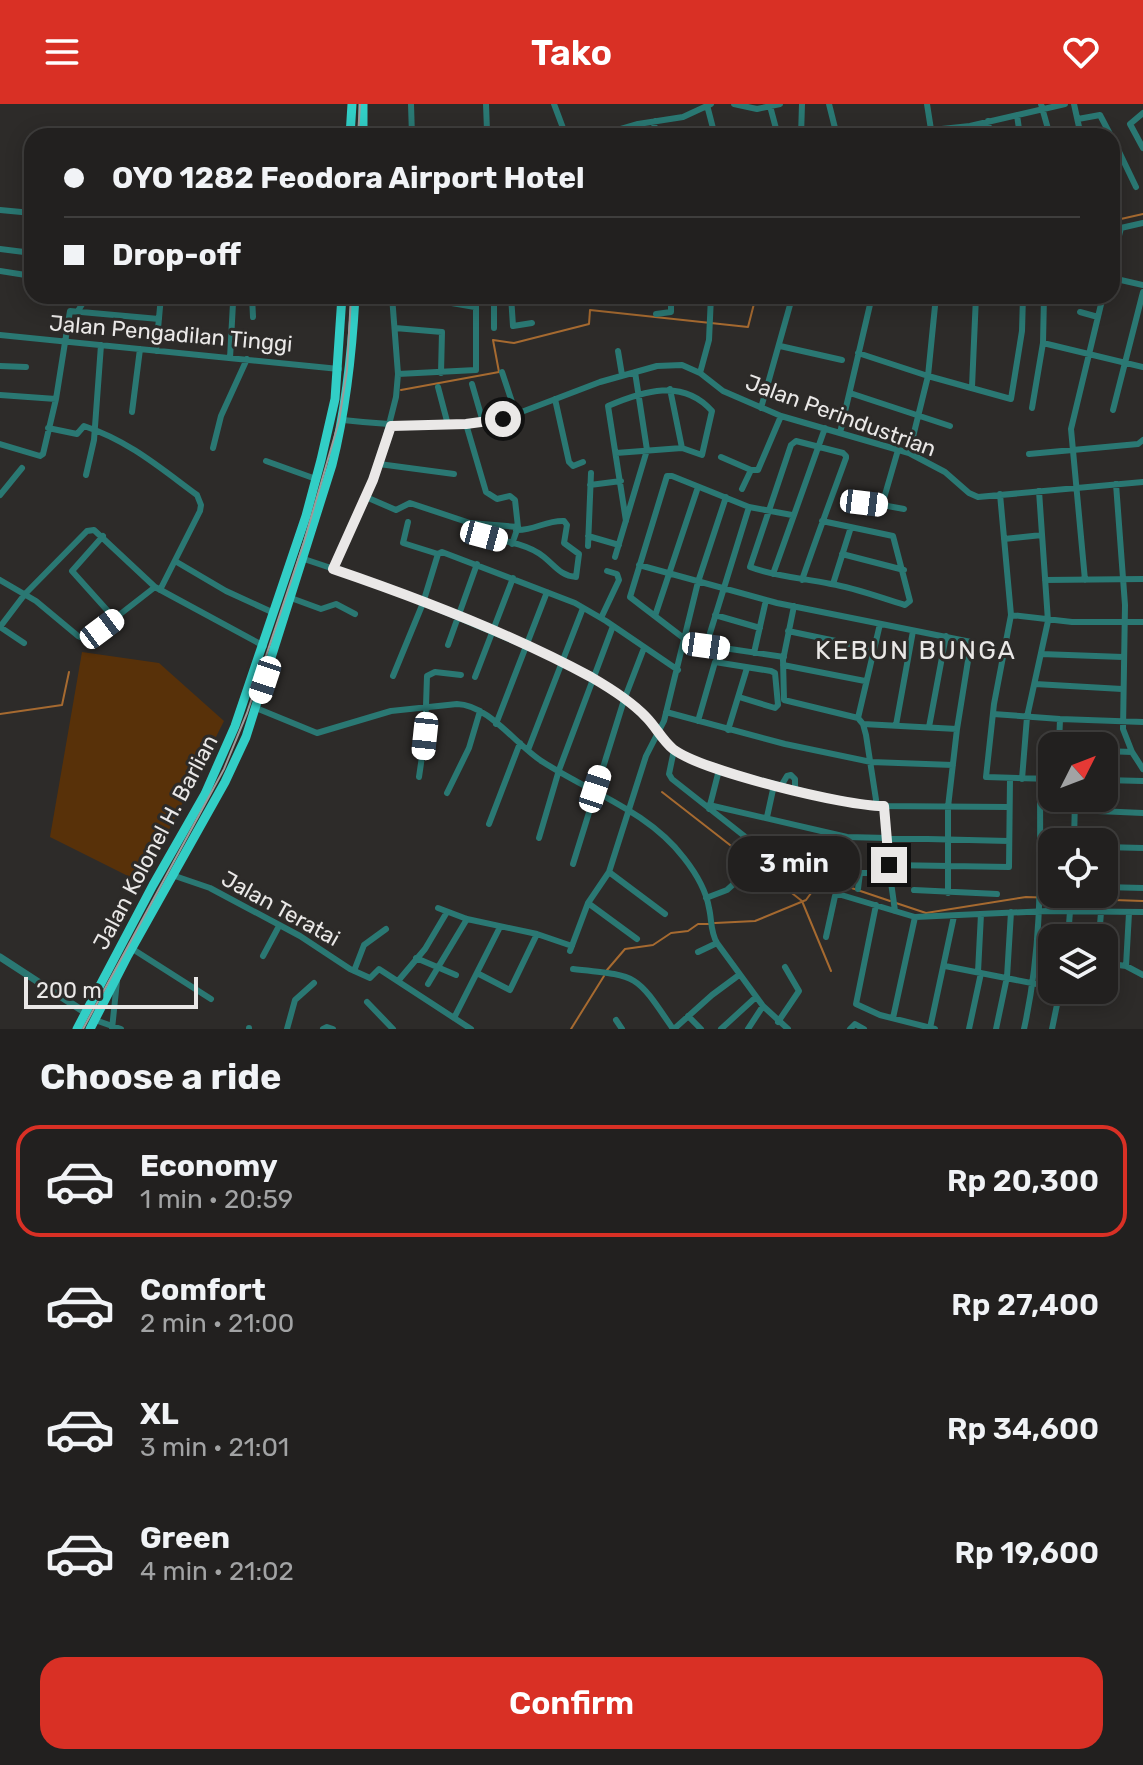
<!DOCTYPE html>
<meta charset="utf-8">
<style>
body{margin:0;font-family:Rubik,sans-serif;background:#2a2828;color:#f1f3f6;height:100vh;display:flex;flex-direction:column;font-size:30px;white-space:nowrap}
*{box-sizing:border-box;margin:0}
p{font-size:26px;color:#a2a3a4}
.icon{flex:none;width:44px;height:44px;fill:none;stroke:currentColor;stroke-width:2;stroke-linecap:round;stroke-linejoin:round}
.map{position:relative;height:925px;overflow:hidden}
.sheet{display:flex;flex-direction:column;background:#22201f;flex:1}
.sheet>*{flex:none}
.top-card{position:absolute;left:24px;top:24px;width:1096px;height:176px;border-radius:24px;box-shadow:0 4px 20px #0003,0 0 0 2px #3f3e3d;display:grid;align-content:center;height:176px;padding:0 40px;background:#22201f}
.needle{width:52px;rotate:48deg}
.tools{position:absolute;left:1038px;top:628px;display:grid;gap:16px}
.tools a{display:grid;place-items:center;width:80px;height:80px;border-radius:16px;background:#22201f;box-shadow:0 4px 20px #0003,0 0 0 2px #3f3e3d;font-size:40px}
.scale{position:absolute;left:24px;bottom:20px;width:174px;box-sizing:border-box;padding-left:8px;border:4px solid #eae8e7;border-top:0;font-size:22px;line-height:28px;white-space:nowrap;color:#eae8e7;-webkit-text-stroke:6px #2d2b29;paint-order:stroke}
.end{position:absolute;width:36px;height:36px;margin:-18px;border:10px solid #eae8e7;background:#111;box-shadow:0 0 0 4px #111}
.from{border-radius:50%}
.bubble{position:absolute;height:56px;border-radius:24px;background:#22201f;box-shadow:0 4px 20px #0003,0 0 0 2px #3f3e3d;font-size:26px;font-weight:600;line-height:56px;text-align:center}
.car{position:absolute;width:24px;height:48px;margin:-24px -12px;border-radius:10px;box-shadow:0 0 6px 2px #0007;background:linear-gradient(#fff 24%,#345 0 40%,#fff 0 76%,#345 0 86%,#fff 0)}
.top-card b{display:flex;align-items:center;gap:28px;height:76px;font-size:30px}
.top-card b+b{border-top:2px solid #3f3e3d}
.top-card i{width:20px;height:20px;background:#f1f3f6}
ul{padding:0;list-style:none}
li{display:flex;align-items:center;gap:24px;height:112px;margin:0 16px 12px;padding:0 24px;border:4px solid transparent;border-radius:24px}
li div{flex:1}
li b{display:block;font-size:30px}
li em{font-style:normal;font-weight:600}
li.selected{border-color:#d93025}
li>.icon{width:72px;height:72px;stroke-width:1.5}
h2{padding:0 40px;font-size:36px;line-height:96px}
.button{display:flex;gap:16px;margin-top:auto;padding:16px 40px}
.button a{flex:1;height:92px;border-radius:24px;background:#d93025;color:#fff;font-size:32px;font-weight:600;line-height:92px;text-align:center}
header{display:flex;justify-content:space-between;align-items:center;height:104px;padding:0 40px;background:#d93025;color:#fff;font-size:36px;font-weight:600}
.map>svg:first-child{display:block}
.green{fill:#583109}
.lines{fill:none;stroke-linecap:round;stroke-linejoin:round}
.stream{stroke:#a66a30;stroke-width:2}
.minor{stroke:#2a7873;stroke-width:6}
.tertiary{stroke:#2a7873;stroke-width:7}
.trunk{stroke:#32cec6;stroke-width:9}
.tram{stroke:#9d9b9a;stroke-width:2}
.route{stroke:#eae8e7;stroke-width:10}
.labels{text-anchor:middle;stroke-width:6;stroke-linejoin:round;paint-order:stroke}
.street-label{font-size:22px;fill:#eae8e7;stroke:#2d2b29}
.quarter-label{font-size:26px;letter-spacing:2px;fill:#eae8e7;stroke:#2d2b29}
</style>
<header><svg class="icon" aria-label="menu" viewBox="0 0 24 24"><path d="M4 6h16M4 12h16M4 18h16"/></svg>Tako<svg class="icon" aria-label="heart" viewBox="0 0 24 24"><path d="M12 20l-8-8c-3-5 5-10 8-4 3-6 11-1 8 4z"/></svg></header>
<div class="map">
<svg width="1143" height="925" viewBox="0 0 1143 925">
<rect width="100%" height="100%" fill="#2d2b29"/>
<!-- green -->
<path class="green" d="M 82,548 L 159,559 L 224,617 L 142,779 L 50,733 Z"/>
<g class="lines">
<!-- stream -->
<path class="stream" d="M 1112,117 L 1143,110
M 401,286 L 499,268 L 493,236 L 514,239 L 589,220 L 590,206 L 748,223 L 756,192
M 0,610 L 62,601 L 69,568
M 662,688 L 802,797 L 831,867
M 896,799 L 926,809 L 1026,793 L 1143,797
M 715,819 L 755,817 L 806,796 L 822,774 L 890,797
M 607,866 L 625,845 L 653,841 L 671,829 L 688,827 L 698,820 L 709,820
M 571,925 L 604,872"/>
<!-- minor -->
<path class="minor" d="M 411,0 L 412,32
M 486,0 L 487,27
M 554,0 L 566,32
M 734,0 L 757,5 L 780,0
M 829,0 L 837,32
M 927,0 L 932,32
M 1041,0 L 1050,32
M 1074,0 L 1081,32
M 707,1 L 715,32
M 770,2 L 778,32
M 1143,9 L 1130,20 L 1143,44
M 1017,11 L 1020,32
M 1078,15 L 1100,11 L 1111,32
M 988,17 L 990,32
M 412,32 L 487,27 L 503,28
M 597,32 L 638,20 L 683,13 L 711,0
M 653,32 L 655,17
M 801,32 L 802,0
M 909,32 L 932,26 L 970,22 L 1065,0
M 1112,33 L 1136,83
M 0,106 L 32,109
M 1112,126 L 1143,119
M 0,145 L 32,149
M 1112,159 L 1121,124
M 0,167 L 32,172
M 1112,174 L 1143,181
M 252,192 L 253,213
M 430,192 L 434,196 L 475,203
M 511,192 L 513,222 L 532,219
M 976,196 L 991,192
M 209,197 L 253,198
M 78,207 L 87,192
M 1080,208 L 1098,213
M 656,210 L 671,208 L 671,192
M 395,224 L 442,228 L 441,269
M 494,224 L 494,192
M 0,231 L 339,265
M 1043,239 L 1143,263
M 780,242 L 842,256
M 156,247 L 161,192
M 618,247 L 622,271
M 858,249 L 928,272 L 1011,295 L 1022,227 L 1023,192
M 230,254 L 233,199
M 0,262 L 26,263
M 502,268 L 516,310
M 700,269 L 709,236 L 711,192
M 398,270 L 476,266 L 476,192
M 472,280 L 483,318
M 438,283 L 448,321
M 972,283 L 976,192
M 670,285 L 682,344
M 850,289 L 950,322
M 0,291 L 56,295 L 70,207 L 159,215
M 555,295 L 569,358 L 573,362 L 583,358
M 761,304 L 790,201
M 1032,304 L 1043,239 L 1044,192
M 1113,306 L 1143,188
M 132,308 L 140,245
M 343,316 C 396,322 450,324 503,315 L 600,278 L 657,262 L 682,261 L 700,269 L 723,287 L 781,312 L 909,349 L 945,368 L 969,389 L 978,393 L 1143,378
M 466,320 L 486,388 L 497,395 L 510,392 L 515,396 L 518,423 L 512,440
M 48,324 L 77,330 L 84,322 C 129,337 159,363 197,391 L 201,401 L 200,407 L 160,486
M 840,329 L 872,192
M 0,340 L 40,352 L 43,350 L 56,295
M 213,344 L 221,312 L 247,255
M 616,349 L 682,344 L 702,351 L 712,307 C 683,274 643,287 608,302 L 626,417
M 909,349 L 928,272 L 936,192
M 1029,350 L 1138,340 L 1143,336
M 721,353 L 751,366 L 758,366 L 781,312
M 266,357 L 316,375
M 379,360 L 396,293 L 398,270 L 392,192
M 86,371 L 94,336 L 101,241
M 1116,380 L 1125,501 L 1123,625 L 1132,648 L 1143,665
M 590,381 L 621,377
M 742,385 L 751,366
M 1000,390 L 1011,511 L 994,600 L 986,673 L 1052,675
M 0,391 L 22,364
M 366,393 L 396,406 L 410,399 L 470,419 L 518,423
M 847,396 L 882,401 L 898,346
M 882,401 L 904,405
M 408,418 L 403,439 L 438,450
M 470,419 L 470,430 C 493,436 525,437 544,453 C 555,462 561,472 576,473 L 579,450 L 564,439 L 567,421 L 564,417 C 546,416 534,427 516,426
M 103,432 L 72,467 L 115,515
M 588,432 L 619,441
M 1004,435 L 1042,431
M 588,442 L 591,369
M 842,450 L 904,466
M 615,453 L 647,346 L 635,268
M 304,455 L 379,480 L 561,557 L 610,585 L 640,607 L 674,646 L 719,666 L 822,692 L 877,702 L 1009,703
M 175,457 L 226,487 L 274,509
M 639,461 L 777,499 L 971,538 L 957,625 L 948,703 L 948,789
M 333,465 L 379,360 L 454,370
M 773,470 L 825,324
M 0,476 L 36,497 L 78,532 L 87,536 L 155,483
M 802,476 C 816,435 831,395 846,354 L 846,352 L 843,349 L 796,337 L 791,341 L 750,463 C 776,473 804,474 831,480 C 856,484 881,494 905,501 L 910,497 L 893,432 L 822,417
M 1045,476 L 1143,475
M 1085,476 L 1071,325 L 1103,192
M 833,480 L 851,423
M 291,494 L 321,505 L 336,500 L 355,510
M 794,502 L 783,556 L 784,596 L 858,614
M 715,511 L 760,524
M 1011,511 L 1072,518 L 1143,518
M 655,512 L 698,383
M 601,514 L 619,476 L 617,470 L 607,467
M 0,523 L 25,490 L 87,427 L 94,426 L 155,483 L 264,542
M 0,523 L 24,539
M 788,527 L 874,545
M 448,541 L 477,460
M 706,542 L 749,403
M 754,549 L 766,496
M 1041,550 L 1123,553
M 784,553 L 690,539 L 630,493 L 667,372 L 672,372 L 749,403 L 792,411
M 783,561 L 865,577
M 393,572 L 423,499 L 438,450 L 442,448 L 575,499 L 606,517 L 678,566
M 475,573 L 513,474
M 1035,580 L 1122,585
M 256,604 L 317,629 L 391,607 L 457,600 C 489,601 517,642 543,658 C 591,689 648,707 684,754 C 695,768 706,786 709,804 C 712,816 710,827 717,839 L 763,902 L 788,925
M 666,608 L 785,640 L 871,658 L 953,661
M 993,610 L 1060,615 L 1143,618
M 698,617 L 715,558 L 771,567 L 775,569 L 778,601 L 775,604 L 739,593
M 496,620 L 547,488
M 863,620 L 957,625
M 896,621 L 913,527
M 929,623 L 946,532
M 728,626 L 747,564
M 1059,642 L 1060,615
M 528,646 L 583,504
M 674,646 L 669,670 L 672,675 L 762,746 L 772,751 L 860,769 L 890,769
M 1104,647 L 1132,648
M 419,673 L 425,632 L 427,572 L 435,568 L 461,571
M 1022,675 L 1027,613 L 1048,517 L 1039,387
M 1104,676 L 1143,677
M 781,682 L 787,672 L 791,671 L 795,675 L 795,686
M 447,689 L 469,644 L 480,607
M 709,701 L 847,733 L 1009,737
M 877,702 L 866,631 L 863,620 L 858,614 L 880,520
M 884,702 L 885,735 L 895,807
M 709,705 L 719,666
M 1075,706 L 1143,709
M 767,713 L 774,681
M 489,720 L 520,639
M 539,734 L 559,666 L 613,522
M 1074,738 L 1075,694
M 1104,743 L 1143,744
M 775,753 L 799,773 L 811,758
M 573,760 L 624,596 L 644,544
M 889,761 L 1009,763 L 1010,675
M 609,768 L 665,810
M 172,771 L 210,784 L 300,832 L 350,865 L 370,874 L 379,865 L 471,925
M 1104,783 L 1143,784
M 858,785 L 860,769
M 914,786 L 997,790
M 706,794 L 727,786 L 738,776
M 588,799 L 637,835
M 876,801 L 856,900 L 880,911 L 935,925
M 438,804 L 467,815 L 537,830 L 510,886 L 477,869
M 537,830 L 572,842
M 826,833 L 835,792 L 838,790 L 915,813 L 1048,807 L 1143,808
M 1068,834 L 1070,807
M 1099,834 L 1101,808
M 131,844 L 211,895
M 570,847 L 588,799 L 609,768 L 646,652 L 664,617 L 698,478 L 726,393
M 698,848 L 717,839
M 263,852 L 279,822
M 416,854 L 456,871
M 1104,859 L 1126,862 L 1143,871
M 945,862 L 1052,883
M 1126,862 L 1129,809
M 573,865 C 639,872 635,869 673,925
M 354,867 L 364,841 L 386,825
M 978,868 L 981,810
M 398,877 L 425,845 L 447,808
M 428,880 L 467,815
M 1068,886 L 1091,890 L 1094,886
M 367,898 L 393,925
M 688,912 L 701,925
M 454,914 L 500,823
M 893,914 L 915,813
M 95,916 L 121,925
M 616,916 L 622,925
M 778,918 L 799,887 L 785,863
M 930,924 L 954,812
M 112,925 L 117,877
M 249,925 L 249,924
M 287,925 L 295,896 L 314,879
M 323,925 L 327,923 L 333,925
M 674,925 L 712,891 L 739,871
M 721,925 L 756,893
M 748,925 L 763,902
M 850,925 L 855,920 L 864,925
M 969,925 L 981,869
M 996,925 L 1007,873 L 1011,808
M 1024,925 C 1043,839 1040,762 1040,675
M 1052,925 L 1060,886"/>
<!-- tertiary -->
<path class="tertiary" d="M 0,853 L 86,909"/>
<!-- trunk -->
<path class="trunk" d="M 350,32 L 352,0
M 363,32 L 363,0
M 77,925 L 153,781 L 205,690 L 235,622 L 306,412 L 321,356 L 335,295 L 342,192
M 90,925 L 128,851 L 225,678 L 246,633 L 332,361 C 346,305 352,250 355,192"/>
<!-- tram -->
<path class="tram" d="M 358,32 L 360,0
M 83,925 L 224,665 L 247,609 L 304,438 L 339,317 L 347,266 L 351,192"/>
</g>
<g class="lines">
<!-- route -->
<path class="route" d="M 503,315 L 466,320 L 391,322 L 373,376 L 333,465 C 421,495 510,529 591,573 C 610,584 631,597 646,613 C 656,623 662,636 673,645 C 701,667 848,703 884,702 L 889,761"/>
</g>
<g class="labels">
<!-- street labels -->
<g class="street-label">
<text transform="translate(171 229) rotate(5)" y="8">Jalan Pengadilan Tinggi</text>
<text transform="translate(841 311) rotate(20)" y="8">Jalan Perindustrian</text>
<text transform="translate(155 738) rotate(-62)" y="8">Jalan Kolonel H. Barlian</text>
<text transform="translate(281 804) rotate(29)" y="8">Jalan Teratai</text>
</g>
<!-- quarter labels -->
<g class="quarter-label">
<text x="916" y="555">KEBUN BUNGA</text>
</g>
</g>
</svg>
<div class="tools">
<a><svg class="needle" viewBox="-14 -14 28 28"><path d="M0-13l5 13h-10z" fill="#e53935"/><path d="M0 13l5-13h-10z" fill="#a2a3a4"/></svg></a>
<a><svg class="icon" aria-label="locate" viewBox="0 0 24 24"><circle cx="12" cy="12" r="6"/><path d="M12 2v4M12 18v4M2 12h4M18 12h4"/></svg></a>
<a><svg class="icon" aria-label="layers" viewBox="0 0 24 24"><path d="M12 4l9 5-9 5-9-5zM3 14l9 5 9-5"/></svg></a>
</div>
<div class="scale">200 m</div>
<i class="end from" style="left:503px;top:315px"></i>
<i class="end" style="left:889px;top:761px"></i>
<div class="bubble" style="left:728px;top:732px;width:132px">3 min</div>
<i class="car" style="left:864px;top:399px;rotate:97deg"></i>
<i class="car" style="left:484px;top:432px;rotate:105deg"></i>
<i class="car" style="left:102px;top:525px;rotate:53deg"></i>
<i class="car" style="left:706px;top:542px;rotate:98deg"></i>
<i class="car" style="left:265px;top:576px;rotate:198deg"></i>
<i class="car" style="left:425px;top:632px;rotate:186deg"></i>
<i class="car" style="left:595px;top:685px;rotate:18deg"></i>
<div class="top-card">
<b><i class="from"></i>OYO 1282 Feodora Airport Hotel</b>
<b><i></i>Drop-off</b>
</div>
</div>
<section class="sheet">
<h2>Choose a ride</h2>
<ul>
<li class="selected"><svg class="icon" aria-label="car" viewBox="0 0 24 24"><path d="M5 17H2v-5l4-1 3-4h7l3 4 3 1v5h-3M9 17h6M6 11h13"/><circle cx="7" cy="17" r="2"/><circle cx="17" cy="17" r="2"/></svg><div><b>Economy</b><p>1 min · 20:59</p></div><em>Rp 20,300</em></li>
<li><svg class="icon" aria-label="car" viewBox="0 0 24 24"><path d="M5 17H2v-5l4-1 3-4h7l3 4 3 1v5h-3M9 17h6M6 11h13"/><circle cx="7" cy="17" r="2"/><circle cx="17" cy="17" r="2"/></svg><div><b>Comfort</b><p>2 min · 21:00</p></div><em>Rp 27,400</em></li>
<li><svg class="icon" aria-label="car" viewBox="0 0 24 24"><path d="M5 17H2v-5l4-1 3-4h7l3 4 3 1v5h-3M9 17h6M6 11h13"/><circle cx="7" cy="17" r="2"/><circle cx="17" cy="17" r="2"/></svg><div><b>XL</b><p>3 min · 21:01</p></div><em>Rp 34,600</em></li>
<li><svg class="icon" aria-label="car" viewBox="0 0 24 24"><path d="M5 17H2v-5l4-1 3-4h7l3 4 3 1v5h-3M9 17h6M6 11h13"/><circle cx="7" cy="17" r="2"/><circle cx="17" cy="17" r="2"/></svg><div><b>Green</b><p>4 min · 21:02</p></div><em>Rp 19,600</em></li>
</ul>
<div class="button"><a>Confirm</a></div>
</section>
